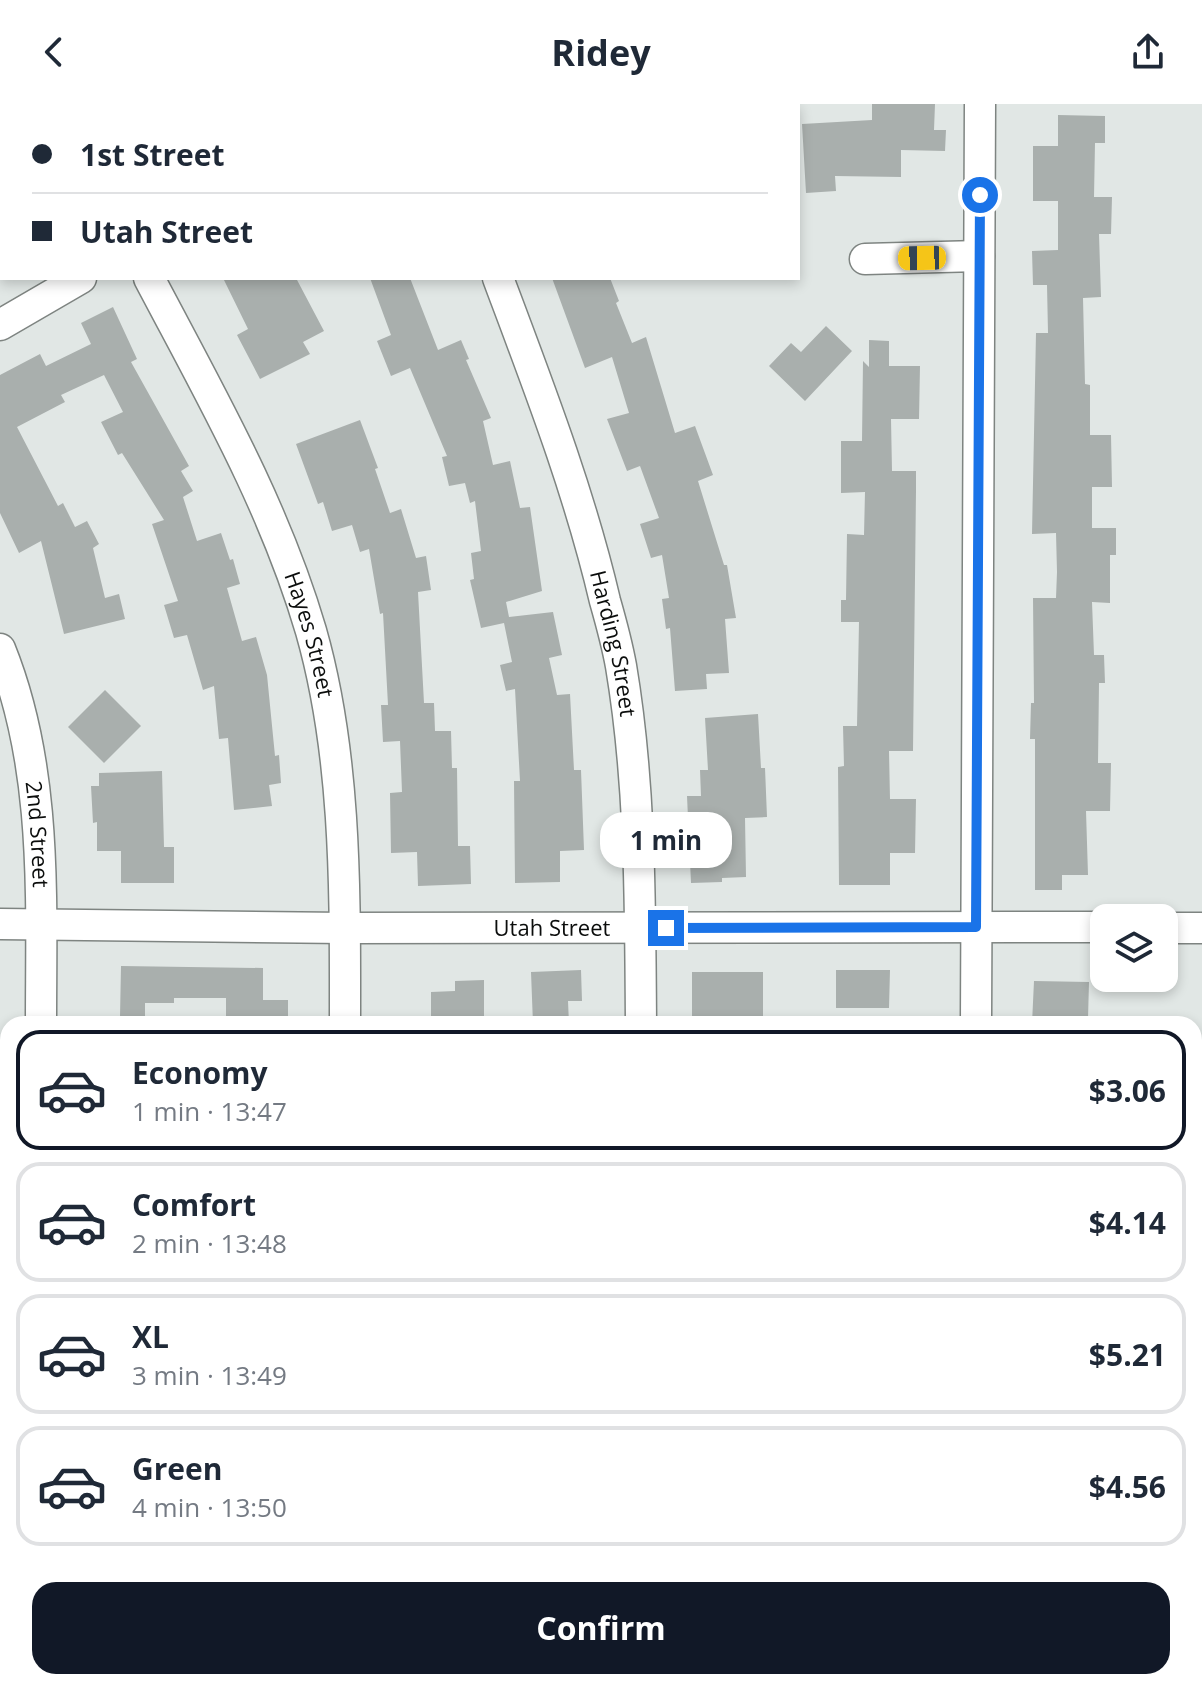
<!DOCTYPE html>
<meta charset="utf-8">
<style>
body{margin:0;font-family:"Open Sans",sans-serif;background:#f6f6f7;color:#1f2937;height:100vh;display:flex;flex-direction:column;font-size:30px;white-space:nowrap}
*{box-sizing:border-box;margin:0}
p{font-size:26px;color:#747a83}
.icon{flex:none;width:44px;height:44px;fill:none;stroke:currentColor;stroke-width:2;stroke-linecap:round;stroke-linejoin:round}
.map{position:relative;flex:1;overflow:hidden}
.sheet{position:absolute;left:0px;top:912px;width:1202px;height:674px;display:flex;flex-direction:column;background:#fff;border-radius:24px 24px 0 0;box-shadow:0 4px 12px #0003}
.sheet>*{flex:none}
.hud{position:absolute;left:0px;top:0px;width:800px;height:176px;box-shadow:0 4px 12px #0003;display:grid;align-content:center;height:176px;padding:0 32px;background:#fff}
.tools{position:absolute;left:1090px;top:800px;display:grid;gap:16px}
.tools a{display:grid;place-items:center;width:88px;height:88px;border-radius:16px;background:#fff;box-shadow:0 4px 12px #0003;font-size:40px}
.end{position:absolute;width:36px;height:36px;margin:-18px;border:10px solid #1a73e8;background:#fff;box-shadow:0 0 0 4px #fff}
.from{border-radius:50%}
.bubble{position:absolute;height:56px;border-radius:24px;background:#fff;box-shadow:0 4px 12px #0003;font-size:26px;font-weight:700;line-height:56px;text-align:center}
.car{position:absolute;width:24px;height:48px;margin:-24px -12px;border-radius:10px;box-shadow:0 0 6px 2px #0007;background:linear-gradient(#f5c518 24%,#345 0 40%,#f5c518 0 76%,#345 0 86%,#f5c518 0)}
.hud b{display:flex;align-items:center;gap:28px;height:76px;font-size:30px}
.hud b+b{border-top:2px solid #e0e1e3}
.hud i{width:20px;height:20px;background:#1f2937}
ul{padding:14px 0 0;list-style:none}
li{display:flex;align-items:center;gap:24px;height:120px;margin:0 16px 12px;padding:0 16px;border:4px solid #e0e1e3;border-radius:24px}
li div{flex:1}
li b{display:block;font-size:30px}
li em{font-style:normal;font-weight:700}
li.current{border-color:#111827}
li>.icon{width:72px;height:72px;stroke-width:1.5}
.action{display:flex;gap:16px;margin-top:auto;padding:16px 32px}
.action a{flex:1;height:92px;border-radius:24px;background:#111827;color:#fff;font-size:32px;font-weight:700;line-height:92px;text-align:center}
header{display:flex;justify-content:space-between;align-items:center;height:104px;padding:0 32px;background:#fff;font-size:36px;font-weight:700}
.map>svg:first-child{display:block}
.building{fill:#a9afad}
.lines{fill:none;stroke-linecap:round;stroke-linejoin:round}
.minor-casing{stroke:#7e8481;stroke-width:33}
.minor{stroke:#fff;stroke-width:30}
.route{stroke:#1a73e8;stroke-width:10}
.labels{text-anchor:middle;stroke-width:7;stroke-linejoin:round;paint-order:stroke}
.street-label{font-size:22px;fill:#0b0d0c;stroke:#fff}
</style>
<header><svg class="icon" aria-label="back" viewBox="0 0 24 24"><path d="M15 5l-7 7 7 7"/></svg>Ridey<svg class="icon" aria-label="share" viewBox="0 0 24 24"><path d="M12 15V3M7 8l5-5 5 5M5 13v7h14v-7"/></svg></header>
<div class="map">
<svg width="1202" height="1585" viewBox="0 0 1202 1585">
<rect width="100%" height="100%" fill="#e1e7e5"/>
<!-- building -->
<path class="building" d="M 872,0 L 935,0 L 934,26 L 946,26 L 945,47 L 901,46 L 901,73 L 835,72 L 836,87 L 806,89 L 802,20 L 872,16 Z
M 1058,11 L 1105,12 L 1105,39 L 1095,39 L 1094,93 L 1112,93 L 1111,130 L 1099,130 L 1101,193 L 1083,194 L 1085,280 L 1090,281 L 1090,331 L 1111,331 L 1112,383 L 1092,383 L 1092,424 L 1116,424 L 1116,451 L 1110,451 L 1110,499 L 1092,498 L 1094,551 L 1104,551 L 1105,579 L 1099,579 L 1098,659 L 1111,659 L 1110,707 L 1086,707 L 1088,771 L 1062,771 L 1062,786 L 1035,786 L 1035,635 L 1030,635 L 1031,599 L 1034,599 L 1033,494 L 1056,494 L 1057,468 L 1056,429 L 1032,430 L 1036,229 L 1048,229 L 1047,181 L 1033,181 L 1032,147 L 1058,146 L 1058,97 L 1033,97 L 1033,42 L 1058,42 Z
M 223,174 L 296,174 L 324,227 L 303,238 L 310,250 L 260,275 L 237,231 L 248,225 Z
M 370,174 L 410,174 L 438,246 L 461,236 L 469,255 L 466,256 L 491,314 L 483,317 L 493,361 L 510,357 L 520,404 L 530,403 L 542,487 L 506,498 L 509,513 L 553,508 L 562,551 L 549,554 L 557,591 L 570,590 L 574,666 L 581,666 L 584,746 L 560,747 L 560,778 L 515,779 L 514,677 L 520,677 L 515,585 L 506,587 L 500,561 L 512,558 L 504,519 L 481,524 L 470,476 L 474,475 L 471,449 L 481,447 L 475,397 L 470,399 L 465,379 L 449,382 L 442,353 L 447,352 L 410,264 L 391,272 L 377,237 L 391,231 Z
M 552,174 L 610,174 L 619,197 L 616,199 L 632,239 L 646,233 L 675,329 L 695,322 L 713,371 L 698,377 L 724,461 L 727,461 L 736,514 L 725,515 L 729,569 L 706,570 L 707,585 L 675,587 L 670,524 L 666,525 L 662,495 L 669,494 L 662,451 L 651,454 L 640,420 L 659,414 L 640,362 L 627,367 L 607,315 L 629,309 L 612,253 L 585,264 Z
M 113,203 L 137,255 L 131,258 L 189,362 L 181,367 L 193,387 L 183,393 L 197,437 L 221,429 L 230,456 L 233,455 L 240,480 L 227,484 L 242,537 L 256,533 L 267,571 L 275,652 L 279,651 L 281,679 L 269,681 L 272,702 L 234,706 L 228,634 L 219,635 L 214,582 L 203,586 L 187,531 L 174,534 L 164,501 L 178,497 L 152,420 L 164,416 L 122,349 L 118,351 L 101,318 L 123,308 L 104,271 L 61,291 L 65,298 L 17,323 L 58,402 L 63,399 L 75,423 L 87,417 L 99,440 L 93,444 L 105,494 L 119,490 L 125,515 L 64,530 L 41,437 L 19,449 L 0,409 L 0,271 L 40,250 L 46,262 L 91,240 L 81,219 Z
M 826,222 L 852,247 L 805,297 L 769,262 L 791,239 L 801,248 Z
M 869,236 L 889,237 L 889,262 L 920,262 L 919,315 L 891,315 L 892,367 L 916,367 L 916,387 L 913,647 L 889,647 L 890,695 L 916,695 L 915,749 L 890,749 L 890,781 L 839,781 L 838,663 L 844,662 L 843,622 L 857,622 L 859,518 L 841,518 L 841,496 L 846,496 L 847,430 L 864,431 L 865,388 L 841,389 L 841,337 L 862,337 L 863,257 L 869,263 Z
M 360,316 L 378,364 L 375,365 L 390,409 L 401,405 L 416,454 L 426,452 L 431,486 L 418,488 L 424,599 L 434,599 L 435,627 L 451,627 L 452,664 L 457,664 L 458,742 L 470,742 L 471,780 L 418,782 L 417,748 L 391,749 L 390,689 L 402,688 L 400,637 L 383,638 L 381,601 L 388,601 L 383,509 L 380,510 L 369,445 L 360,448 L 352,421 L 332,427 L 323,398 L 318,400 L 296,340 Z
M 105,586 L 141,622 L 104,659 L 68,623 Z
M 758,610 L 761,664 L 765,664 L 767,713 L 745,714 L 746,773 L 722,774 L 722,778 L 691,779 L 687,692 L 701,692 L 700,666 L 708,666 L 705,614 Z
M 162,667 L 164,743 L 174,743 L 174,779 L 121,779 L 121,747 L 97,747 L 97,718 L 93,719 L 91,682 L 99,682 L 99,669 Z
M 121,862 L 263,864 L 263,896 L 288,896 L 288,917 L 226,916 L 226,894 L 174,894 L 174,899 L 145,899 L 145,913 L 120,913 Z
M 581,866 L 582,897 L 568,897 L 569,920 L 533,920 L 531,868 Z
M 836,866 L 890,866 L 889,904 L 836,904 Z
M 692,868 L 763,868 L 763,917 L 692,917 Z
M 484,876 L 484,920 L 431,920 L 431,888 L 455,887 L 455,877 Z
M 1034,877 L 1089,878 L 1088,915 L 1061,914 L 1061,920 L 1032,920 Z"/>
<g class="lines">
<!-- minor casing -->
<g class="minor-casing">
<g id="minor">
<path d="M 402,2 L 407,0"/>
<path d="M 865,155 L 979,152"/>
<path id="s1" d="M 149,174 C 210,290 274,401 311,527 C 347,653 345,790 345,920"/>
<path id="s2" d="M 498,174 C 538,281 579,386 605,497 C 611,518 617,540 621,562 C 641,681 640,800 641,920"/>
<path d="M 0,221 L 81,174"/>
<path id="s3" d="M 0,545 C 48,664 41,794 41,920"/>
<path id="s4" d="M 0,820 L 345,824 L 1104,823"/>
<path d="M 1164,824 L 1202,824"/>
<path d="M 976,920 L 980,0"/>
<path d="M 638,1578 L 638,1585"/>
<path d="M 39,1585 L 39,1578"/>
<path d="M 342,1585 L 342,1578"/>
<path d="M 974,1585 L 974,1578"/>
</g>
</g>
<!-- minor -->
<use href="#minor" class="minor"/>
</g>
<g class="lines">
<!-- route -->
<path class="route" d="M 666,824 L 976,823 L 980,91"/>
</g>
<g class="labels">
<!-- street labels -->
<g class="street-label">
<text dy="8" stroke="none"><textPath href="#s1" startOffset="392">Hayes Street</textPath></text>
<text dy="8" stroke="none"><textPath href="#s2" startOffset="384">Harding Street</textPath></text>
<text dy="8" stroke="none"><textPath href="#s3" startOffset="190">2nd Street</textPath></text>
<text dy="8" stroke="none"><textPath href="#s4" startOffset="552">Utah Street</textPath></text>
</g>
</g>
</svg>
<div class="tools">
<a><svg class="icon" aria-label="layers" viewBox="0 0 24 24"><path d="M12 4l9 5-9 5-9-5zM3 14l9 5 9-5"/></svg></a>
</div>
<i class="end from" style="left:980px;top:91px"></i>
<i class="end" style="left:666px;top:824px"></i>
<div class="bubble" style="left:600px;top:708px;width:132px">1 min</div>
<i class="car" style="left:922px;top:154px;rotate:269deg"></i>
<div class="hud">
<b><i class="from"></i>1st Street</b>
<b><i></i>Utah Street</b>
</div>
<section class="sheet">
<ul>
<li class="current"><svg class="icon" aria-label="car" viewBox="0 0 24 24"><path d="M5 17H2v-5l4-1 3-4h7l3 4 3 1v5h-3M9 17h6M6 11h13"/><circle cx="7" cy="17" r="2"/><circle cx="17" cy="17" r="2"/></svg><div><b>Economy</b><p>1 min · 13:47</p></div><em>$3.06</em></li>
<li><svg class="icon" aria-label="car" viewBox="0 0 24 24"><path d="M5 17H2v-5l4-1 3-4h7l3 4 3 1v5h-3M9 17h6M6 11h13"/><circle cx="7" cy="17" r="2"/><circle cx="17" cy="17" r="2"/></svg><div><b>Comfort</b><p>2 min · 13:48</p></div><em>$4.14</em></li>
<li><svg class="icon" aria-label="car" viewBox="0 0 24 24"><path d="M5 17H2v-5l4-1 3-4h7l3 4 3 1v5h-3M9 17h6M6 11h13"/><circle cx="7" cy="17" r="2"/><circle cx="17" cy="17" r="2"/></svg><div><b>XL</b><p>3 min · 13:49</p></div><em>$5.21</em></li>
<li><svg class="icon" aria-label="car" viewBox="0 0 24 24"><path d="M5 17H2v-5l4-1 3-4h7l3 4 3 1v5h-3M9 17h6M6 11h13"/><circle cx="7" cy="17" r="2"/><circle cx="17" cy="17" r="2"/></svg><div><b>Green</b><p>4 min · 13:50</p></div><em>$4.56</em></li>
</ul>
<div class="action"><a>Confirm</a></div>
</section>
</div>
